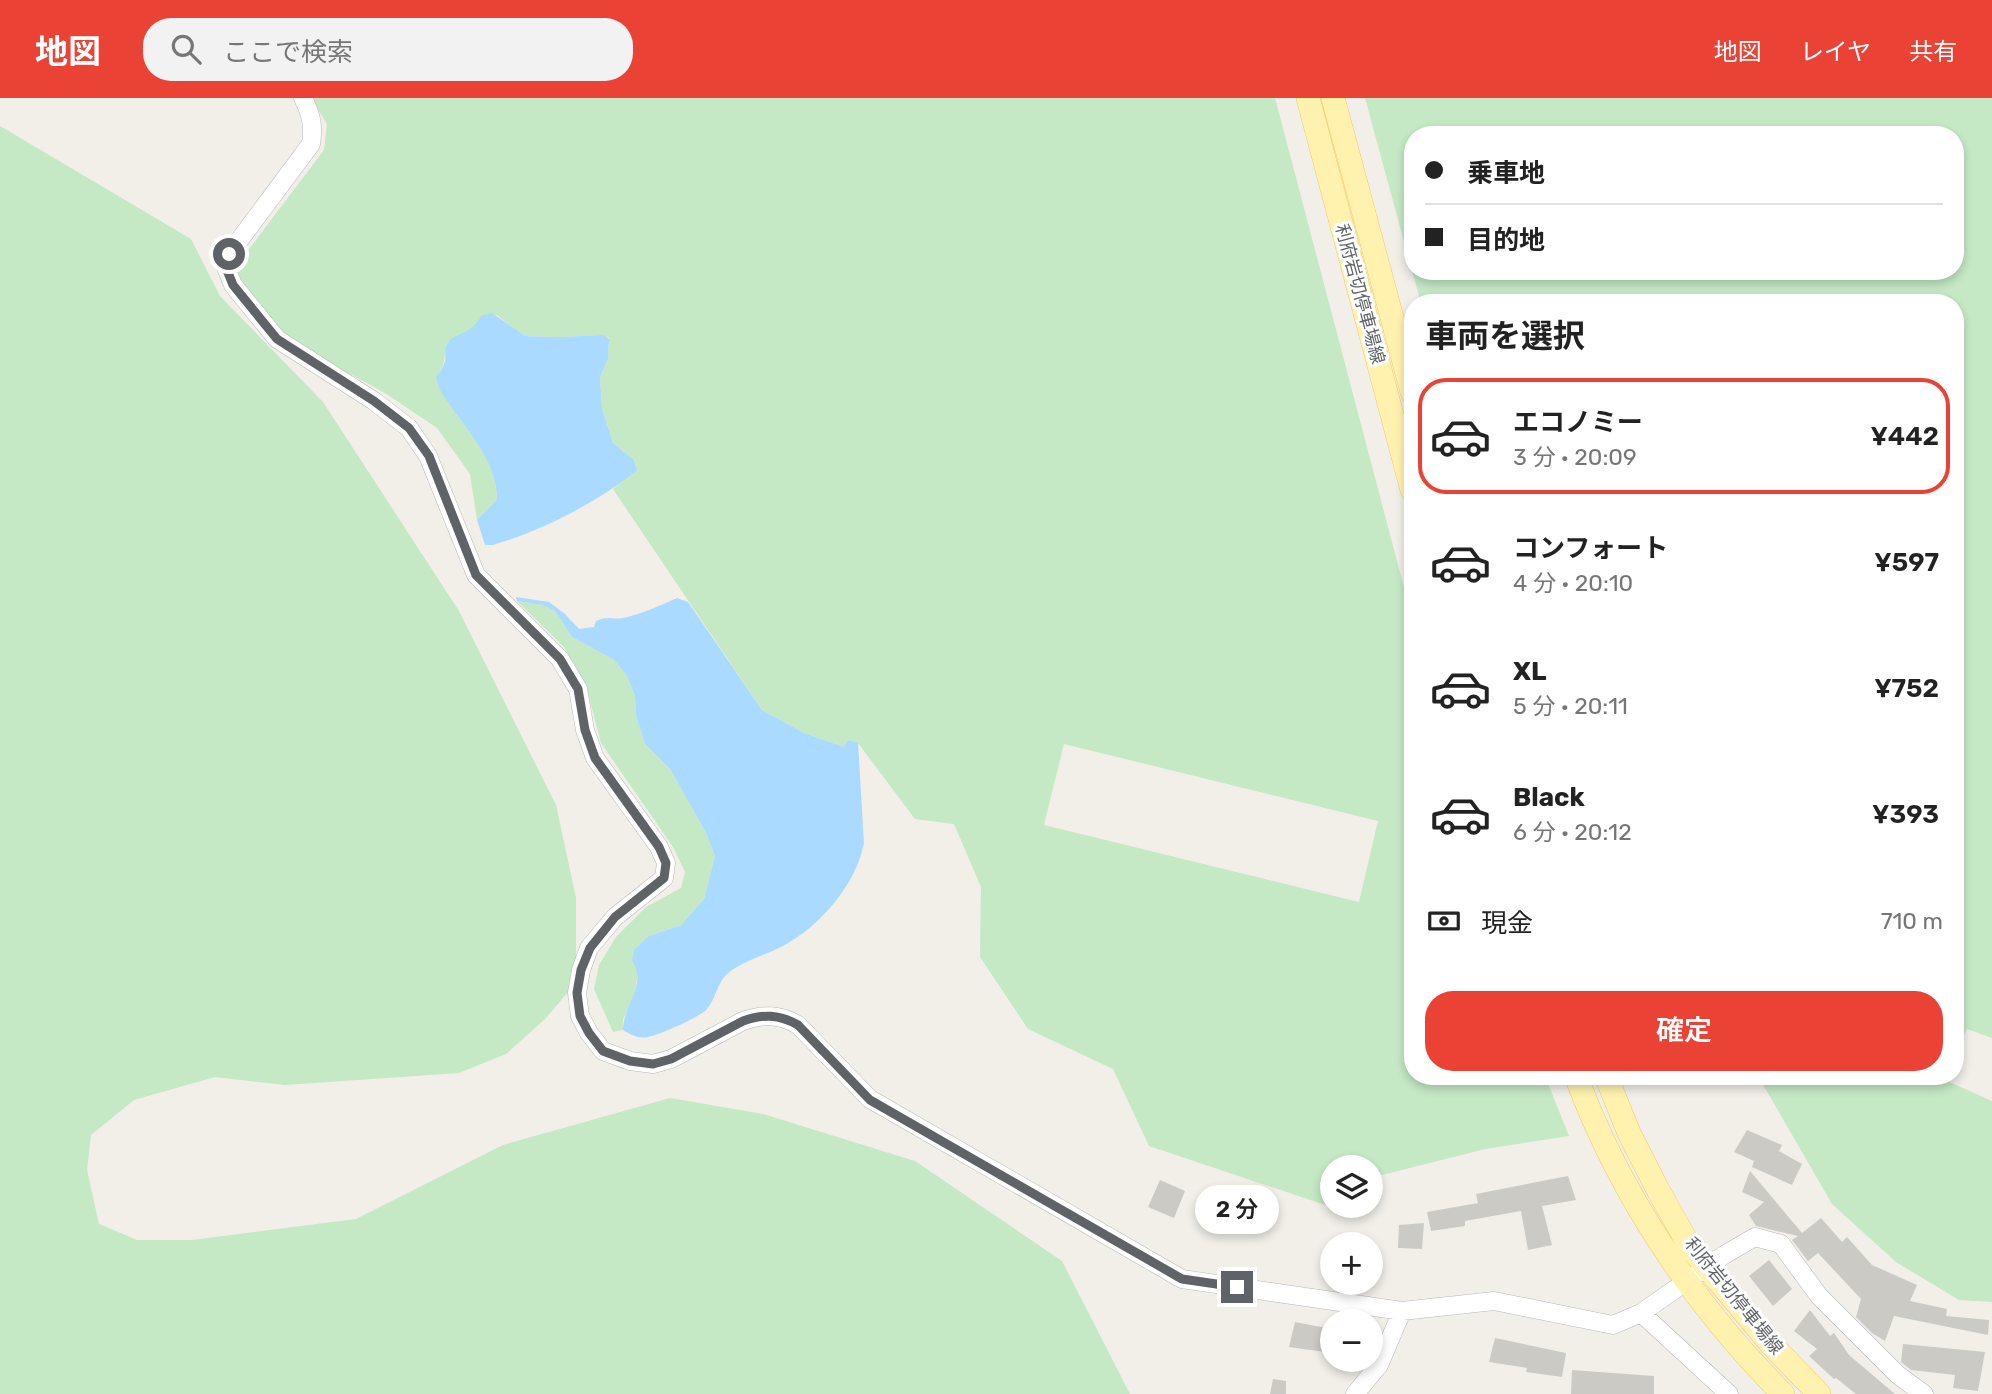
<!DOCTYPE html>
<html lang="ja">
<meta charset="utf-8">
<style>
body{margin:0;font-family:Rubik,"Noto Sans JP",sans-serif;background:#f2f2f2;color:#222;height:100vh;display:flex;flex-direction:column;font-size:26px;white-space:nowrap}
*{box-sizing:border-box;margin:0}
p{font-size:23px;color:#767676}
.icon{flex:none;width:38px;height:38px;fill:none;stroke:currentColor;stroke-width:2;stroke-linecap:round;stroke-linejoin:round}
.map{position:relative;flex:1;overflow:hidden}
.panel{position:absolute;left:1404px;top:196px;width:560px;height:791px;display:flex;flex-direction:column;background:#fff;border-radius:28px;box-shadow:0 4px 10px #0003}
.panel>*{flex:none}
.top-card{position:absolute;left:1404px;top:28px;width:560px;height:154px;border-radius:28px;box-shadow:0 4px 10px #0003;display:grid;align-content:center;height:154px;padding:0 21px;background:#fff}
.controls{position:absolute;left:1320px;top:1057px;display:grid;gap:14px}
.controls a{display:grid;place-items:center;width:63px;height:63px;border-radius:50%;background:#fff;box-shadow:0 4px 10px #0003;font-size:35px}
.end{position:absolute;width:32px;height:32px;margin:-16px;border:9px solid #5f6368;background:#fff;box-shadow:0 0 0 4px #fff}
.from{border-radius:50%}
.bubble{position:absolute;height:49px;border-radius:24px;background:#fff;box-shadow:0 4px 10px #0003;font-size:23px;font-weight:600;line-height:49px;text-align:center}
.top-card b{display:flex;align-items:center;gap:24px;height:66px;font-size:26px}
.top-card b+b{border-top:2px solid #e0e0e0}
.top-card i{width:18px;height:18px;background:#222}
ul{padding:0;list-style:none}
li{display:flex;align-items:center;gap:21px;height:116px;margin:0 14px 10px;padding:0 7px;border:4px solid transparent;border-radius:28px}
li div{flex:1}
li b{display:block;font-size:26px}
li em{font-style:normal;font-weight:600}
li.on{border-color:#ea4335}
li>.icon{width:63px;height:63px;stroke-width:1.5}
h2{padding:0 21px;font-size:32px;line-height:84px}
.pay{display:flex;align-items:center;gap:18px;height:77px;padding:0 21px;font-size:26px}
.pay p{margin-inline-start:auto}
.button{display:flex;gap:14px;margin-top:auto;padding:14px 21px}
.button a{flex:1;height:80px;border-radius:28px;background:#ea4335;color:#fff;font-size:28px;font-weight:600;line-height:80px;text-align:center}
header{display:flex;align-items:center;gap:42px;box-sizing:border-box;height:98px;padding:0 35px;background:#ea4335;color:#fff}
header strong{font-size:33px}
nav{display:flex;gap:38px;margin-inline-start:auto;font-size:24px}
.search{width:490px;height:63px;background:#f2f2f2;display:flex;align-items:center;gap:18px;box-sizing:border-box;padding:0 24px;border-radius:28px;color:#767676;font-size:26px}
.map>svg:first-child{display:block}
.green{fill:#c5e8c5;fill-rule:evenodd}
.water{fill:#aadaff}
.building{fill:#cccac5}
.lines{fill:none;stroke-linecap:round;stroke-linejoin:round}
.minor-casing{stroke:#b5b8bc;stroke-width:19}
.major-casing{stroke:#f2c960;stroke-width:24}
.minor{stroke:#fff;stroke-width:18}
.major{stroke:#fff2af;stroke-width:23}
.route{stroke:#5f6368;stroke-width:9}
.labels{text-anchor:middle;stroke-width:6;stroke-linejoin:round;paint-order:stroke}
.street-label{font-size:18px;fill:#5f6368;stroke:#fff}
</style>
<header>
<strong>地図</strong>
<div class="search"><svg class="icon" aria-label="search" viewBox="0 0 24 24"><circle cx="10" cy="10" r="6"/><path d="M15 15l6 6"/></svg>ここで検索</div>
<nav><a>地図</a><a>レイヤ</a><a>共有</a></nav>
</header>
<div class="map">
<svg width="1992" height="1296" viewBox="0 0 1992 1296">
<rect width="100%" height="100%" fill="#f1efe8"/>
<!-- green -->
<path class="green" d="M 311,0 L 1275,0 L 1412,520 L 1412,978 L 1545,978 L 1569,1038 L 1485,1051 L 1370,1080 L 1370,1069 L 1332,1069 L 1332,1108 L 1356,1108 L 1352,1116 L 1149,1048 L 1113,971 L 1028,931 L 980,859 L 981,789 L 954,726 L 915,721 L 858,645 L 848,642 L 844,649 L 804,635 L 762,612 L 613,391 L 637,373 L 634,362 L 613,345 L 602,310 L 600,279 L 608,261 L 609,240 L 604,237 L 559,239 L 525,238 L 514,231 L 497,217 L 481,218 C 474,230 470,235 456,237 L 445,254 L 444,265 L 437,279 L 439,291 C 461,325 497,359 497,401 L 477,422 L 470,376 L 437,330 L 385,295 L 286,241 L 241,185 L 236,177 L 237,167 L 324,52 L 327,26 ZM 1064,646 L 1378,723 L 1359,804 L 1044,727 Z
M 1365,0 L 1992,0 L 1992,940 L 1967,931 L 1955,958 L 1955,205 L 1421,205 L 1412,173 L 1955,173 L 1955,37 L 1412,37 L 1412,173 Z
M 0,28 L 191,141 L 220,198 L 323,304 L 459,513 L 556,707 L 576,800 L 576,863 L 568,894 L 545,921 L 506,956 L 459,975 L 285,987 L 215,979 L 134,1002 L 91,1037 L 87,1072 L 99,1126 L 137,1142 L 192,1142 L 356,1121 L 503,1047 L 670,1000 L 763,1016 L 915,1063 L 1062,1163 L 1130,1296 L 0,1296 Z
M 517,503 L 543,507 L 555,513 L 572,539 L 614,562 L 627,578 L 635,598 L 636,618 L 645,646 L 670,671 L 706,735 L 715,758 L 704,801 L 681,827 L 649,838 L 638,872 L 635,897 L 623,921 L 623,932 L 613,934 L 594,891 L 599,867 L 616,839 L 646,809 L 681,790 L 685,774 L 673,749 L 601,645 L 586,587 L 564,549 Z
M 1758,978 L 1946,978 L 1945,982 L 1992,1003 L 1992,1204 L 1959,1202 L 1896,1164 L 1832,1106 Z"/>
<!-- water -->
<path class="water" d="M 492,215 L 525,238 L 559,239 L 604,237 L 609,241 L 608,261 L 600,279 L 602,310 L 613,345 L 634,362 L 637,373 C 595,405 544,432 493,447 L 485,447 L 477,422 L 497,401 C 497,359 460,325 439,291 L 436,279 C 439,275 443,269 445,264 C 446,258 444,252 447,247 C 455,231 468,241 481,218 Z
M 516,499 L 549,504 L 565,516 L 579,531 L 594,529 L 596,523 C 610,517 611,522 623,520 C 642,516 659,508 677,500 L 688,504 L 762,612 L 804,635 L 844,649 L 848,642 L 858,645 L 864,745 C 856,787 820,828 783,848 C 766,857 738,864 725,878 C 717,887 715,902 707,911 C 700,919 659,937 648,939 C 639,941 631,937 623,932 C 623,906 648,889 632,862 L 634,852 L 649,838 L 681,827 L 704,801 L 715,758 L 706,735 L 670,671 L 645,646 L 636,618 L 635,598 L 627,578 L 614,562 L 572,539 L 555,513 L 543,507 L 517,503 Z"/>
<!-- building -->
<path class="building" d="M 1747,1032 L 1782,1047 L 1779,1053 L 1802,1066 L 1792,1087 L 1752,1069 L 1754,1063 L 1734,1054 Z
M 1750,1073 L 1802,1135 L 1821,1120 L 1842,1144 L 1847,1139 L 1872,1167 L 1917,1187 L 1910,1203 L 1947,1211 L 1946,1218 L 1989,1222 L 1988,1237 L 1894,1218 L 1885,1243 L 1872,1235 L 1856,1219 L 1861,1201 L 1818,1155 L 1808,1163 L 1792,1142 L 1798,1138 L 1756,1128 L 1749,1117 L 1764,1104 L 1742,1094 Z
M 1568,1078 L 1576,1102 L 1542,1108 L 1552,1147 L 1528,1152 L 1521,1113 L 1465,1123 L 1465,1128 L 1431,1133 L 1427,1114 L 1478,1105 L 1476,1096 Z
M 1160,1082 L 1185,1093 L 1174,1120 L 1148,1109 Z
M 1424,1125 L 1422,1151 L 1398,1150 L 1399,1127 Z
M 1769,1162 L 1792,1191 L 1773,1208 L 1749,1178 Z
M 1810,1212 L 1830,1238 L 1834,1235 L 1849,1257 L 1895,1296 L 1856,1296 L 1836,1280 L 1834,1281 L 1809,1258 L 1817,1251 L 1794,1233 Z
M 1295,1224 L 1332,1231 L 1332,1255 L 1289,1249 Z
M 1495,1240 L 1566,1255 L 1562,1279 L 1526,1274 L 1527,1270 L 1489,1264 Z
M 1903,1246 L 1985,1254 L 1978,1293 L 1953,1290 L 1955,1277 L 1911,1272 L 1901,1264 Z
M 1572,1272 L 1654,1278 L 1654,1296 L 1571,1296 Z
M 1273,1281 L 1286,1283 L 1286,1296 L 1270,1296 Z"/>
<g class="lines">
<!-- minor casing -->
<g class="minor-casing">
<path id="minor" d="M 303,0 C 311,16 314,28 311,46 L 229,156 L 225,167 L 233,187 L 277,241 L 374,303 L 409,330 L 428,358 L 476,477 L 560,561 L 578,591 L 585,632 L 595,660 L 659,749 L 666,765 L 664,780 L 615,819 L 589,850 L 581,872 L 577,895 L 580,918 L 589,935 L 603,953 L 630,963 L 653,966 L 671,961 L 743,923 C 763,916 780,916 798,927 L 870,1001 L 1182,1181 L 1402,1213 L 1494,1203 L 1613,1227 L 1641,1215 L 1724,1157 L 1755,1139 L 1781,1146 L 1819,1198 L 1898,1277 L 1924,1296
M 1641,1215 L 1729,1296
M 1355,1296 L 1379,1267 L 1402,1213"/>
</g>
<!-- major casing -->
<g class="major-casing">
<path id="major" d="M 1308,0 L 1412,392
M 1333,0 L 1412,294
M 1576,978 C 1620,1097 1694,1207 1783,1296
M 1606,978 L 1629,1035 L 1658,1092 L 1690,1149 L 1770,1245 L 1819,1296"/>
</g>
<!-- minor -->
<use href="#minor" class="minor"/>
<!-- major -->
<use href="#major" class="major"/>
</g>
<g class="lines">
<!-- route -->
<path class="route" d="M 229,156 L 225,167 L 233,187 L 277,241 L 374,303 L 409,330 L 429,358 L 476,477 L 560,561 L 578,591 L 585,632 L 595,660 L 659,749 L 666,765 L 664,780 L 615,819 L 590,850 L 581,872 L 577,895 L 580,918 L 589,935 L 603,953 L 630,963 L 653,966 L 671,961 L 743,923 C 763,916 779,916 798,927 L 870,1002 L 1182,1181 L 1237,1189"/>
</g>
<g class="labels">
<!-- street labels -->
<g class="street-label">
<text transform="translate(1360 196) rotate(75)" y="6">利府岩切停車場線</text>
<text transform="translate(1734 1198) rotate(51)" y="6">利府岩切停車場線</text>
</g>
</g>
</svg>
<div class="controls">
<a><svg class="icon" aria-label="layers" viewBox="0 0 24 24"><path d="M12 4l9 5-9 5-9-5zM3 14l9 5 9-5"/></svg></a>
<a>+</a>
<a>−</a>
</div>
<i class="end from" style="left:229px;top:156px"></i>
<i class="end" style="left:1237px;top:1189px"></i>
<div class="bubble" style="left:1195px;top:1087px;width:84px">2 分</div>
<div class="top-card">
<b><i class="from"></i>乗車地</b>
<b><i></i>目的地</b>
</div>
<section class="panel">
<h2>車両を選択</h2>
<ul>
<li class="on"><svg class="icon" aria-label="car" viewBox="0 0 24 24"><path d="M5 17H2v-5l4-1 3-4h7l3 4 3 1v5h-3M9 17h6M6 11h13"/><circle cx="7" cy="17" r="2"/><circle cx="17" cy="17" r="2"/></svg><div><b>エコノミー</b><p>3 分 · 20:09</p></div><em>¥442</em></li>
<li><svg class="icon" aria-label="car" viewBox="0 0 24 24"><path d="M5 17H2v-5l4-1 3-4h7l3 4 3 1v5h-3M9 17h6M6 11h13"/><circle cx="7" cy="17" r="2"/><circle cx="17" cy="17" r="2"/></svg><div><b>コンフォート</b><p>4 分 · 20:10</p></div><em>¥597</em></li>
<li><svg class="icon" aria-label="car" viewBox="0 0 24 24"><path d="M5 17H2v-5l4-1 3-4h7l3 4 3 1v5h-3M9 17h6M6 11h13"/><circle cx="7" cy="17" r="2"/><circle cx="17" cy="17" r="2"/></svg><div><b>XL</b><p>5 分 · 20:11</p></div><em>¥752</em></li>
<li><svg class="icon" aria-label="car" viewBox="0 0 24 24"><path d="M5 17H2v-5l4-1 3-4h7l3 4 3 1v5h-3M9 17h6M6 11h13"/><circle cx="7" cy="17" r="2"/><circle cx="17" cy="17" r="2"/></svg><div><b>Black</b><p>6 分 · 20:12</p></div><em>¥393</em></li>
</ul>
<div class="pay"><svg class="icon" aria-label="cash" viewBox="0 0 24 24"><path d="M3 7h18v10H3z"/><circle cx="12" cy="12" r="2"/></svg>現金<p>710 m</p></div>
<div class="button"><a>確定</a></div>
</section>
</div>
